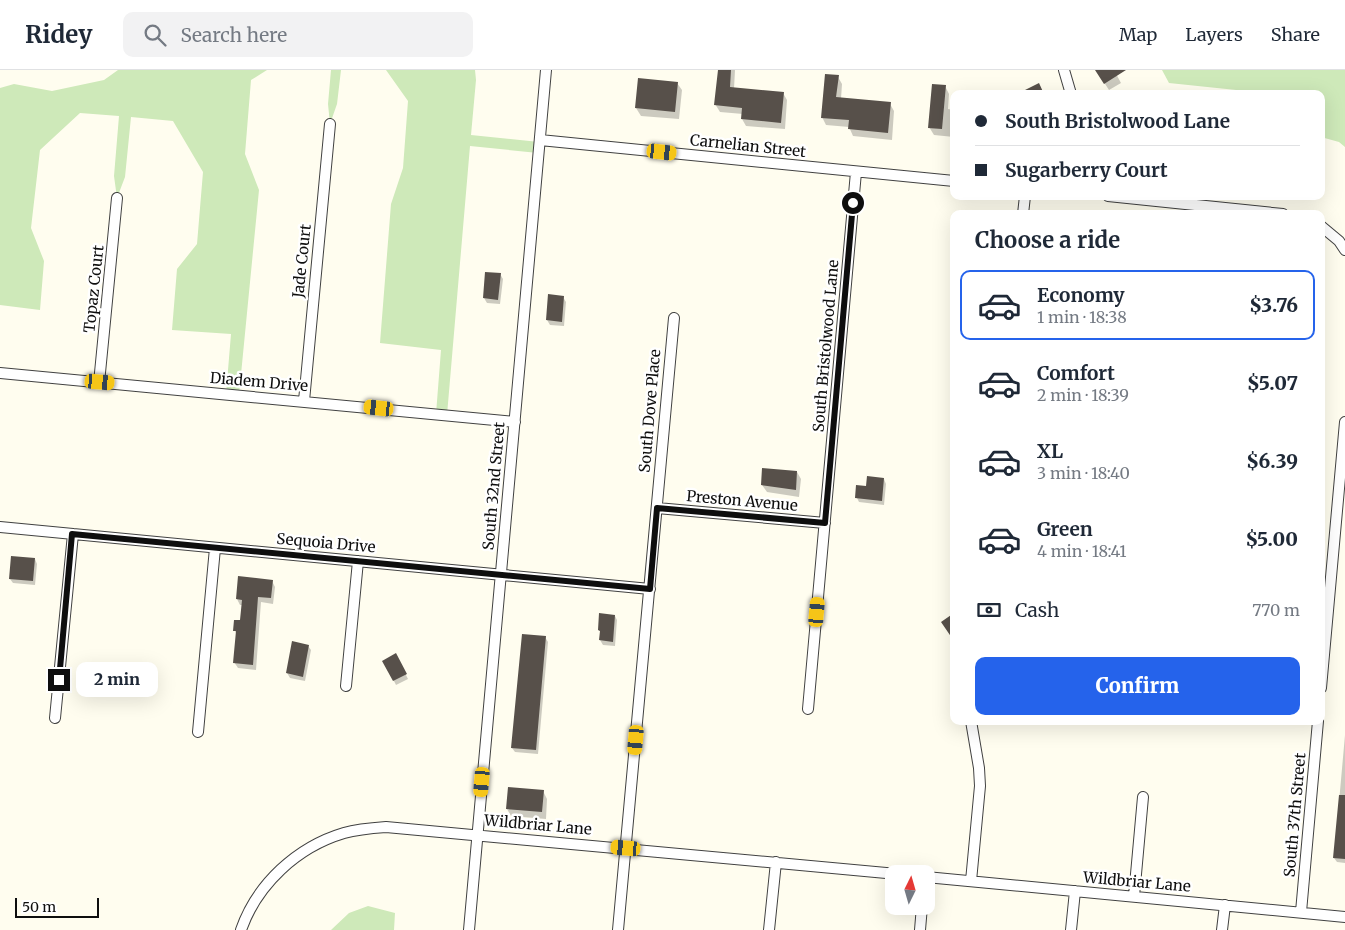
<!DOCTYPE html>
<meta charset="utf-8">
<style>
body{margin:0;font-family:Merriweather,serif;background:#f2f2f3;color:#1f2937;height:100vh;display:flex;flex-direction:column;font-size:19px;white-space:nowrap}
*{box-sizing:border-box;margin:0}
p{font-size:16px;color:#747a83}
.icon{flex:none;width:28px;height:28px;fill:none;stroke:currentColor;stroke-width:2;stroke-linecap:round;stroke-linejoin:round}
.map{position:relative;flex:1;overflow:hidden}
.details{position:absolute;left:950px;top:140px;width:375px;height:515px;display:flex;flex-direction:column;background:#fff;border-radius:10px;box-shadow:0 5px 20px #0002}
.details>*{flex:none}
.banner{position:absolute;left:950px;top:20px;width:375px;height:110px;border-radius:10px;box-shadow:0 5px 20px #0002;display:grid;align-content:center;height:110px;padding:0 25px;background:#fff}
.needle{width:32px;rotate:5deg}
.controls{position:absolute;left:885px;top:795px;display:grid;gap:10px}
.controls a{display:grid;place-items:center;width:50px;height:50px;border-radius:10px;background:#fff;box-shadow:0 5px 20px #0002;font-size:25px}
.scale{position:absolute;left:15px;bottom:12px;width:84px;box-sizing:border-box;padding-left:5px;border:2px solid #0e0e0e;border-top:0;font-size:14px;line-height:18px;white-space:nowrap;color:#0e0e0e;-webkit-text-stroke:4px #fff;paint-order:stroke}
.end{position:absolute;width:22px;height:22px;margin:-11px;border:6px solid #0e0e0e;background:#fff;box-shadow:0 0 0 2px #fff}
.from{border-radius:50%}
.bubble{position:absolute;height:35px;border-radius:10px;background:#fff;box-shadow:0 5px 20px #0002;font-size:16px;font-weight:800;line-height:35px;text-align:center}
.car{position:absolute;width:15px;height:30px;margin:-15px -8px;border-radius:6px;box-shadow:0 0 4px 1px #0007;background:linear-gradient(#f5c518 24%,#345 0 40%,#f5c518 0 76%,#345 0 86%,#f5c518 0)}
.banner b{display:flex;align-items:center;gap:18px;height:48px;font-size:19px}
.banner b+b{border-top:1px solid #e0e1e3}
.banner i{width:12px;height:12px;background:#1f2937}
ul{padding:0;list-style:none}
li{display:flex;align-items:center;gap:15px;height:70px;margin:0 10px 8px;padding:0 15px;border:2px solid transparent;border-radius:10px}
li div{flex:1}
li b{display:block;font-size:19px}
li em{font-style:normal;font-weight:800}
li.active{border-color:#2563eb}
li>.icon{width:45px;height:45px;stroke-width:1.5}
h2{padding:0 25px;font-size:22px;line-height:60px}
.pay{display:flex;align-items:center;gap:12px;height:55px;padding:0 25px;font-size:19px}
.pay p{margin-inline-start:auto}
.button{display:flex;gap:10px;margin-top:auto;padding:10px 25px}
.button a{flex:1;height:58px;border-radius:10px;background:#2563eb;color:#fff;font-size:20px;font-weight:800;line-height:58px;text-align:center}
header{display:flex;align-items:center;gap:30px;box-sizing:border-box;height:70px;padding:0 25px;background:#fff;border-bottom:1px solid #e0e1e3}
header strong{font-size:24px}
nav{display:flex;gap:28px;margin-inline-start:auto;font-size:18px}
.search{width:350px;height:45px;background:#f2f2f3;display:flex;align-items:center;gap:12px;box-sizing:border-box;padding:0 18px;border-radius:10px;color:#747a83;font-size:19px}
.map>svg:first-child{display:block}
.green{fill:#cee9b9}
.shadow{fill:#0003}
.building{fill:#57504a}
.lines{fill:none;stroke-linecap:round;stroke-linejoin:round}
.street-casing{stroke:#414141;stroke-width:12}
.street{stroke:#fff;stroke-width:10}
.route{stroke:#0e0e0e;stroke-width:6}
.labels{text-anchor:middle;stroke-width:5;stroke-linejoin:round;paint-order:stroke}
.street-label{font-size:15px;fill:#0e0e0e;stroke:#fff}
</style>
<header>
<strong>Ridey</strong>
<div class="search"><svg class="icon" aria-label="search" viewBox="0 0 24 24"><circle cx="10" cy="10" r="6"/><path d="M15 15l6 6"/></svg>Search here</div>
<nav><a>Map</a><a>Layers</a><a>Share</a></nav>
</header>
<div class="map">
<svg width="1345" height="860" viewBox="0 0 1345 860">
<rect width="100%" height="100%" fill="#fffdef"/>
<!-- green -->
<path class="green" d="M 118,0 L 267,0 L 251,10 L 245,84 L 259,120 L 239,325 L 226,324 L 231,264 L 172,260 L 177,199 L 197,174 L 203,102 L 173,51 L 131,47 L 125,107 L 117,128 L 114,106 L 119,46 L 80,43 L 40,80 L 31,158 L 44,191 L 40,240 L 0,235 L 0,18 L 14,14 L 52,21 L 104,10 Z
M 331,0 L 341,0 L 337,34 L 330,54 L 328,34 Z
M 386,0 L 475,0 L 476,10 L 471,65 L 539,72 L 538,83 L 470,76 L 447,345 L 436,344 L 441,280 L 380,273 L 391,134 L 403,98 L 408,31 Z
M 1162,0 L 1345,0 L 1345,77 L 1339,72 L 1321,67 L 1321,24 L 1274,24 L 1169,13 Z
M 368,836 L 395,843 L 394,860 L 331,860 L 349,843 Z"/>
<!-- shadow -->
<path class="shadow" d="M 719,0 L 735,0 L 734,19 L 783,23 L 787,30 L 785,59 L 746,56 L 742,49 L 743,44 L 720,42 L 715,34 Z
M 1096,0 L 1114,0 L 1121,13 L 1109,20 Z
M 838,7 L 842,14 L 841,29 L 890,34 L 894,41 L 892,70 L 853,66 L 849,57 L 826,55 L 822,47 Z
M 639,9 L 677,13 L 682,20 L 679,49 L 641,46 L 636,38 Z
M 945,16 L 949,24 L 948,39 L 954,40 L 954,67 L 934,65 L 929,57 Z
M 486,203 L 500,204 L 503,209 L 500,234 L 487,233 L 484,228 Z
M 563,227 L 566,232 L 564,256 L 550,255 L 547,250 Z
M 797,402 L 801,409 L 799,427 L 767,422 L 762,415 Z
M 884,409 L 886,414 L 884,435 L 859,432 L 857,428 L 867,418 Z
M 35,489 L 37,494 L 35,515 L 13,513 L 10,509 Z
M 272,511 L 275,517 L 273,534 L 261,532 L 256,600 L 238,598 L 234,592 L 237,565 L 235,561 L 242,552 L 243,535 L 240,535 L 237,529 Z
M 615,546 L 617,550 L 615,576 L 603,575 L 600,570 L 601,563 L 599,560 Z
M 545,567 L 548,572 L 538,684 L 515,682 L 512,678 Z
M 308,576 L 311,580 L 305,611 L 290,608 L 287,603 Z
M 396,585 L 408,609 L 396,615 L 384,591 Z
M 1345,665 L 1345,793 L 1337,792 L 1334,788 Z
M 543,721 L 547,729 L 546,749 L 511,746 L 507,739 Z"/>
<!-- building -->
<path class="building" d="M 718,0 L 731,0 L 730,17 L 784,22 L 781,53 L 741,49 L 742,38 L 714,35 Z
M 1095,0 L 1126,0 L 1104,14 Z
M 825,4 L 839,5 L 836,27 L 891,32 L 888,63 L 848,59 L 849,50 L 821,48 Z
M 638,8 L 678,12 L 675,42 L 635,38 Z
M 1039,13 L 1044,24 L 1017,24 Z
M 932,14 L 946,15 L 942,59 L 928,58 Z
M 485,202 L 501,203 L 498,230 L 483,228 Z
M 548,224 L 564,226 L 562,252 L 546,250 Z
M 762,398 L 797,401 L 796,420 L 761,415 Z
M 867,406 L 884,408 L 882,431 L 855,428 L 856,415 L 866,416 Z
M 11,486 L 35,488 L 33,511 L 9,509 Z
M 238,506 L 273,510 L 271,528 L 258,527 L 253,595 L 233,593 L 236,561 L 233,561 L 234,550 L 240,550 L 242,530 L 236,529 Z
M 599,543 L 615,545 L 613,572 L 599,570 L 600,561 L 598,560 Z
M 954,543 L 954,571 L 941,552 Z
M 522,564 L 546,566 L 536,680 L 511,678 Z
M 292,571 L 309,575 L 303,607 L 286,603 Z
M 396,583 L 407,604 L 393,611 L 382,591 Z
M 508,717 L 544,720 L 542,742 L 506,739 Z
M 1339,725 L 1345,725 L 1345,789 L 1333,788 Z"/>
<g class="lines">
<!-- street casing -->
<g class="street-casing">
<path id="street" d="M 1064,0 L 1071,24
M 540,70 L 954,111
M 1108,126 L 1283,144
M 1023,144 L 1025,126
M 1321,156 L 1339,171 L 1345,180
M 0,303 L 515,352
M 99,313 L 117,128
M 304,331 L 330,54
M 657,438 L 825,453
M 0,457 L 650,519
M 346,616 L 358,491
M 1321,618 L 1345,352
M 808,639 L 856,102
M 55,648 L 73,464
M 198,662 L 215,478
M 926,807 L 1345,847
M 971,811 L 980,716 L 979,698 L 971,651
M 1134,826 L 1143,727
M 1301,842 L 1318,651
M 241,860 C 257,814 297,777 344,763 C 358,759 372,758 386,757 L 897,804
M 469,860 L 546,0
M 618,860 L 674,248
M 769,860 L 776,792
M 920,860 L 922,836
M 1071,860 L 1075,821
M 1222,860 L 1225,835"/>
</g>
<!-- street -->
<use href="#street" class="street"/>
</g>
<g class="lines">
<!-- route -->
<path class="route" d="M 59,610 L 72,464 L 650,519 L 657,438 L 825,453 L 853,133"/>
</g>
<g class="labels">
<!-- street labels -->
<g class="street-label">
<text transform="translate(748 76) rotate(6)" y="5">Carnelian Street</text>
<text transform="translate(302 191) rotate(-84)" y="5">Jade Court</text>
<text transform="translate(94 219) rotate(-84)" y="5">Topaz Court</text>
<text transform="translate(826 276) rotate(-85)" y="5">South Bristolwood Lane</text>
<text transform="translate(259 312) rotate(5)" y="5">Diadem Drive</text>
<text transform="translate(650 341) rotate(-85)" y="5">South Dove Place</text>
<text transform="translate(494 416) rotate(-85)" y="5">South 32nd Street</text>
<text transform="translate(742 431) rotate(5)" y="5">Preston Avenue</text>
<text transform="translate(326 473) rotate(5)" y="5">Sequoia Drive</text>
<text transform="translate(1295 745) rotate(-85)" y="5">South 37th Street</text>
<text transform="translate(538 755) rotate(5)" y="5">Wildbriar Lane</text>
<text transform="translate(1137 812) rotate(5)" y="5">Wildbriar Lane</text>
</g>
</g>
</svg>
<div class="controls">
<a><svg class="needle" viewBox="-14 -14 28 28"><path d="M0-13l5 13h-10z" fill="#e53935"/><path d="M0 13l5-13h-10z" fill="#747a83"/></svg></a>
</div>
<div class="scale">50 m</div>
<i class="end from" style="left:853px;top:133px"></i>
<i class="end" style="left:59px;top:610px"></i>
<div class="bubble" style="left:76px;top:592px;width:82px">2 min</div>
<i class="car" style="left:662px;top:82px;rotate:96deg"></i>
<i class="car" style="left:100px;top:312px;rotate:95deg"></i>
<i class="car" style="left:379px;top:338px;rotate:276deg"></i>
<i class="car" style="left:817px;top:542px;rotate:5deg"></i>
<i class="car" style="left:636px;top:670px;rotate:185deg"></i>
<i class="car" style="left:482px;top:712px;rotate:185deg"></i>
<i class="car" style="left:626px;top:778px;rotate:275deg"></i>
<div class="banner">
<b><i class="from"></i>South Bristolwood Lane</b>
<b><i></i>Sugarberry Court</b>
</div>
<section class="details">
<h2>Choose a ride</h2>
<ul>
<li class="active"><svg class="icon" aria-label="car" viewBox="0 0 24 24"><path d="M5 17H2v-5l4-1 3-4h7l3 4 3 1v5h-3M9 17h6M6 11h13"/><circle cx="7" cy="17" r="2"/><circle cx="17" cy="17" r="2"/></svg><div><b>Economy</b><p>1 min · 18:38</p></div><em>$3.76</em></li>
<li><svg class="icon" aria-label="car" viewBox="0 0 24 24"><path d="M5 17H2v-5l4-1 3-4h7l3 4 3 1v5h-3M9 17h6M6 11h13"/><circle cx="7" cy="17" r="2"/><circle cx="17" cy="17" r="2"/></svg><div><b>Comfort</b><p>2 min · 18:39</p></div><em>$5.07</em></li>
<li><svg class="icon" aria-label="car" viewBox="0 0 24 24"><path d="M5 17H2v-5l4-1 3-4h7l3 4 3 1v5h-3M9 17h6M6 11h13"/><circle cx="7" cy="17" r="2"/><circle cx="17" cy="17" r="2"/></svg><div><b>XL</b><p>3 min · 18:40</p></div><em>$6.39</em></li>
<li><svg class="icon" aria-label="car" viewBox="0 0 24 24"><path d="M5 17H2v-5l4-1 3-4h7l3 4 3 1v5h-3M9 17h6M6 11h13"/><circle cx="7" cy="17" r="2"/><circle cx="17" cy="17" r="2"/></svg><div><b>Green</b><p>4 min · 18:41</p></div><em>$5.00</em></li>
</ul>
<div class="pay"><svg class="icon" aria-label="cash" viewBox="0 0 24 24"><path d="M3 7h18v10H3z"/><circle cx="12" cy="12" r="2"/></svg>Cash<p>770 m</p></div>
<div class="button"><a>Confirm</a></div>
</section>
</div>
